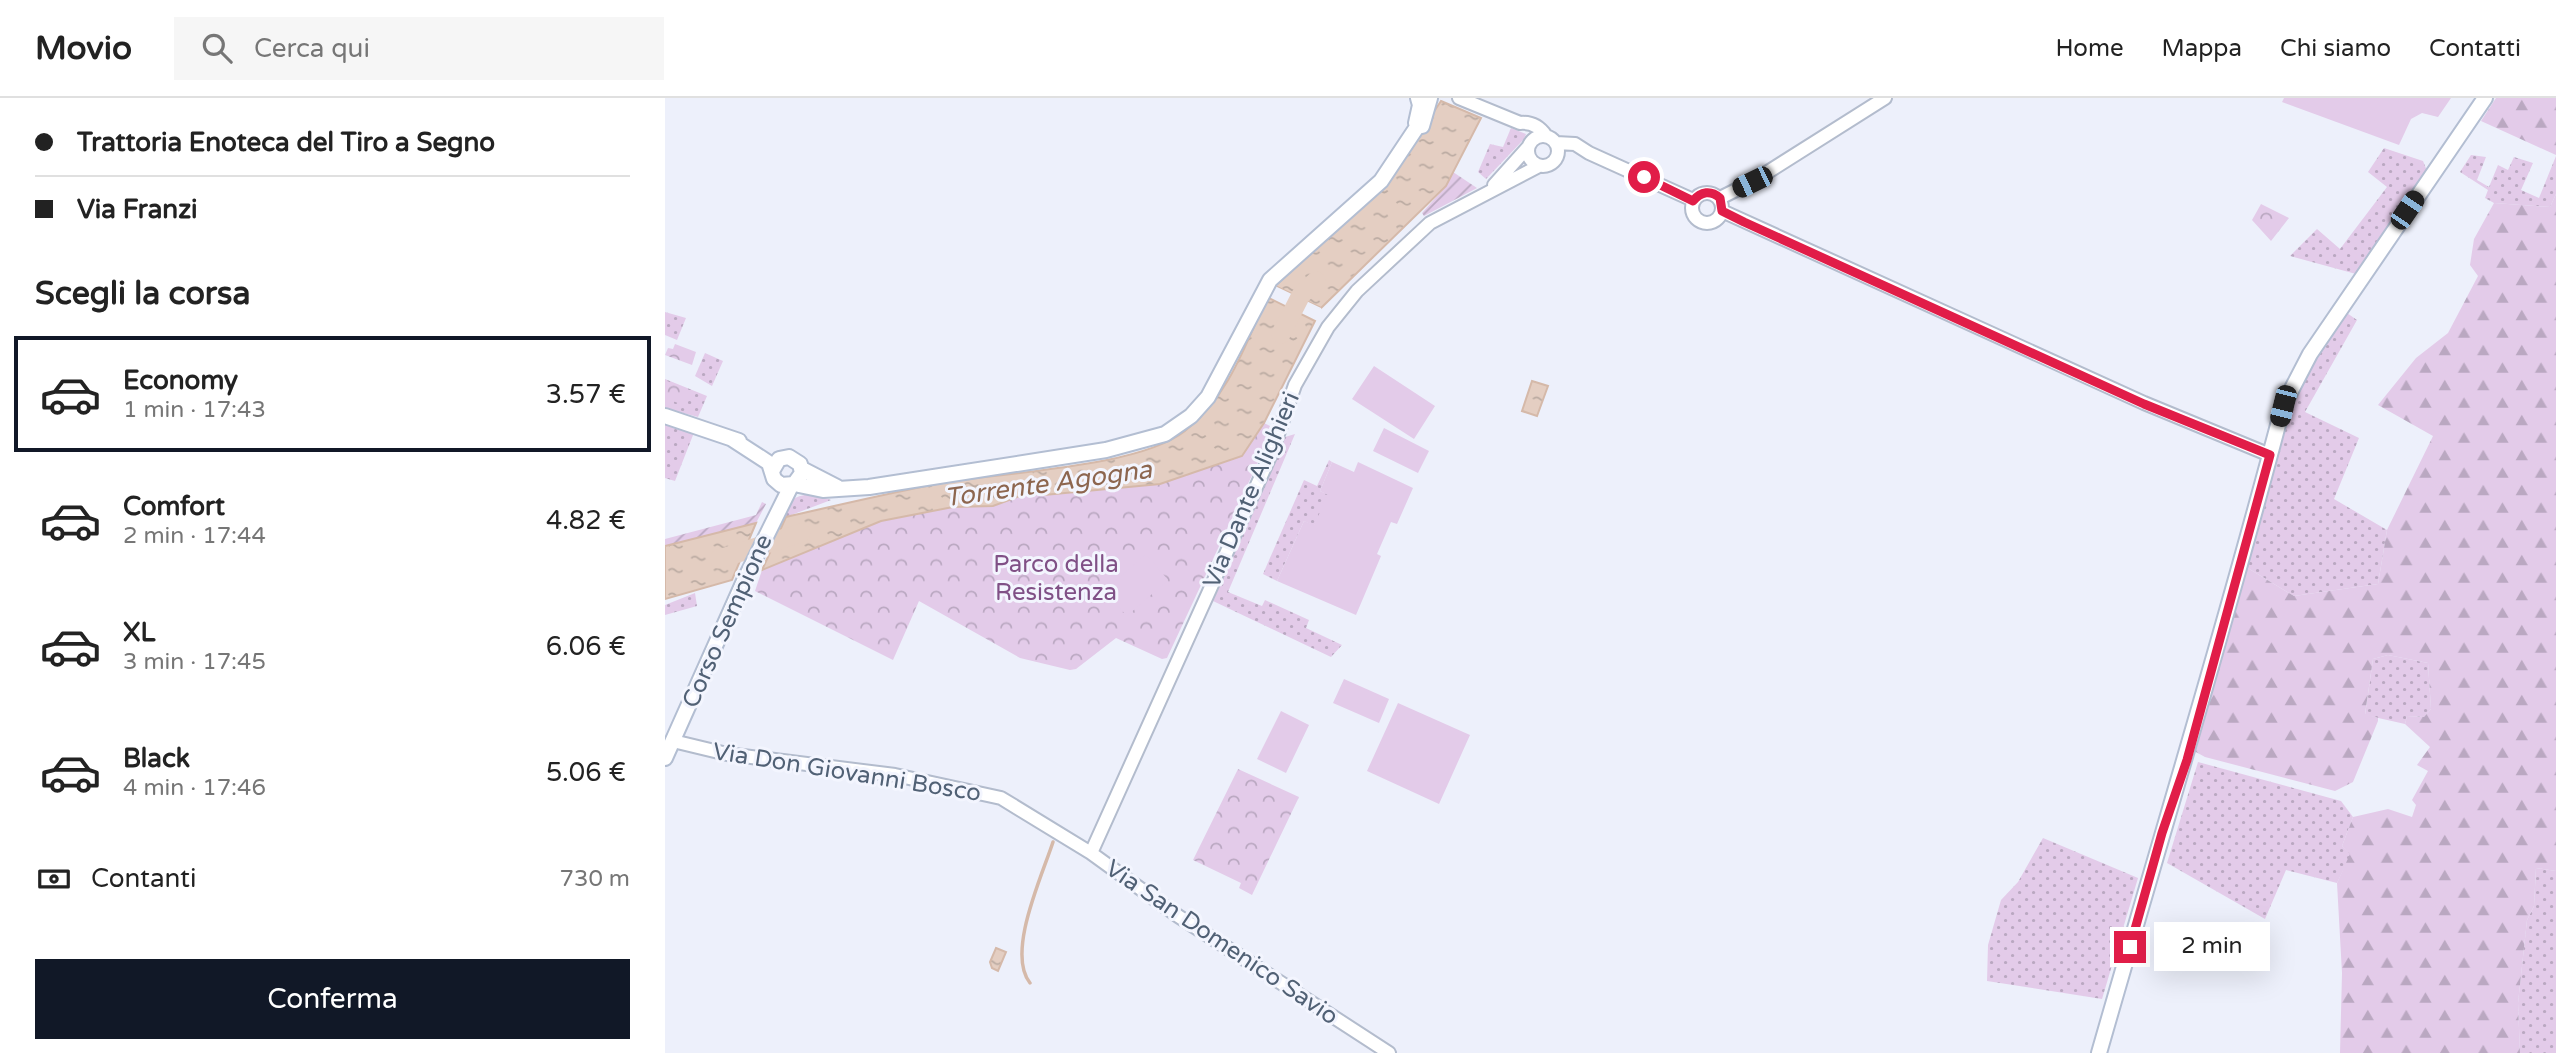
<!DOCTYPE html>
<html lang="it">
<meta charset="utf-8">
<style>
body{margin:0;font-family:"Varela Round",sans-serif;background:#f6f6f6;color:#222;height:100vh;display:flex;flex-direction:column;font-size:26px;white-space:nowrap}
*{box-sizing:border-box;margin:0}
p{font-size:23px;color:#767676}
.icon{flex:none;width:38px;height:38px;fill:none;stroke:currentColor;stroke-width:2;stroke-linecap:round;stroke-linejoin:round}
.map{position:relative;flex:1;overflow:hidden}
.details{display:flex;flex-direction:column;background:#fff;width:665px}
.details>*{flex:none}
.top-card{display:grid;align-content:center;height:154px;padding:0 35px;background:#fff}
.end{position:absolute;width:32px;height:32px;margin:-16px;border:9px solid #e11d48;background:#fff;box-shadow:0 0 0 4px #fff}
.from{border-radius:50%}
.bubble{position:absolute;height:49px;border-radius:0px;background:#fff;box-shadow:0 7px 28px #0002;font-size:23px;font-weight:600;line-height:49px;text-align:center}
.car{position:absolute;width:21px;height:42px;margin:-21px -10px;border-radius:9px;box-shadow:0 0 5px 2px #0007;background:linear-gradient(#222 24%,#8ab4d8 0 40%,#222 0 76%,#8ab4d8 0 86%,#222 0)}
.top-card b{display:flex;align-items:center;gap:24px;height:66px;font-size:26px}
.top-card b+b{border-top:2px solid #e0e0e0}
.top-card i{width:18px;height:18px;background:#222}
ul{padding:0;list-style:none}
li{display:flex;align-items:center;gap:21px;height:116px;margin:0 14px 10px;padding:0 21px;border:4px solid transparent;border-radius:0px}
li div{flex:1}
li b{display:block;font-size:26px}
li em{font-style:normal;font-weight:600}
li.on{border-color:#111827}
li>.icon{width:63px;height:63px;stroke-width:1.5}
h2{padding:0 35px;font-size:32px;line-height:84px}
.pay{display:flex;align-items:center;gap:18px;height:77px;padding:0 35px;font-size:26px}
.pay p{margin-inline-start:auto}
.cta{display:flex;gap:14px;margin-top:auto;padding:14px 35px}
.cta a{flex:1;height:80px;border-radius:0px;background:#111827;color:#fff;font-size:28px;font-weight:600;line-height:80px;text-align:center}
header{display:flex;align-items:center;gap:42px;box-sizing:border-box;height:98px;padding:0 35px;background:#fff;border-bottom:2px solid #e0e0e0}
header strong{font-size:33px}
nav{display:flex;gap:38px;margin-inline-start:auto;font-size:24px}
.search{width:490px;height:63px;background:#f6f6f6;display:flex;align-items:center;gap:18px;box-sizing:border-box;padding:0 24px;border-radius:0px;color:#767676;font-size:26px}
main{display:flex;flex:1;min-height:0}
.map>svg:first-child{display:block}
.grass{fill:url(#grass-dots)}
.forest{fill:url(#forest-firs)}
.park{fill:url(#park-crowns)}
.garden{fill:url(#garden-furrows)}
.pitch{fill:#e3cbe9}
.water{fill:url(#water-ripples);stroke:#d5b9a9;stroke-width:2}
.pier{fill:#edf0fb}
.lines{fill:none;stroke-linecap:round;stroke-linejoin:round}
.stream{stroke:#d5b9a9;stroke-width:3.5}
.river{stroke:#e4cec2;stroke-width:19}
.tertiary-casing{stroke:#b3bccd;stroke-width:16}
.secondary-casing{stroke:#b3bed2;stroke-width:18}
.tertiary{stroke:#fff;stroke-width:12}
.secondary{stroke:#fff;stroke-width:14}
.route{stroke:#e11d48;stroke-width:9}
.labels{text-anchor:middle;stroke-width:6;stroke-linejoin:round;paint-order:stroke}
.street-label{font-size:24px;fill:#516175;stroke:#f3f5fe}
.park-label{font-size:24px;fill:#805086;stroke:#f3f5fe}
.water-label{font-size:26px;font-style:italic;fill:#8d664f;stroke:#f3f5fe}
</style>
<header>
<strong>Movio</strong>
<div class="search"><svg class="icon" aria-label="search" viewBox="0 0 24 24"><circle cx="10" cy="10" r="6"/><path d="M15 15l6 6"/></svg>Cerca qui</div>
<nav><a>Home</a><a>Mappa</a><a>Chi siamo</a><a>Contatti</a></nav>
</header>
<main>
<section class="details">
<div class="top-card">
<b><i class="from"></i>Trattoria Enoteca del Tiro a Segno</b>
<b><i></i>Via Franzi</b>
</div>
<h2>Scegli la corsa</h2>
<ul>
<li class="on"><svg class="icon" aria-label="car" viewBox="0 0 24 24"><path d="M5 17H2v-5l4-1 3-4h7l3 4 3 1v5h-3M9 17h6M6 11h13"/><circle cx="7" cy="17" r="2"/><circle cx="17" cy="17" r="2"/></svg><div><b>Economy</b><p>1 min · 17:43</p></div><em>3.57 €</em></li>
<li><svg class="icon" aria-label="car" viewBox="0 0 24 24"><path d="M5 17H2v-5l4-1 3-4h7l3 4 3 1v5h-3M9 17h6M6 11h13"/><circle cx="7" cy="17" r="2"/><circle cx="17" cy="17" r="2"/></svg><div><b>Comfort</b><p>2 min · 17:44</p></div><em>4.82 €</em></li>
<li><svg class="icon" aria-label="car" viewBox="0 0 24 24"><path d="M5 17H2v-5l4-1 3-4h7l3 4 3 1v5h-3M9 17h6M6 11h13"/><circle cx="7" cy="17" r="2"/><circle cx="17" cy="17" r="2"/></svg><div><b>XL</b><p>3 min · 17:45</p></div><em>6.06 €</em></li>
<li><svg class="icon" aria-label="car" viewBox="0 0 24 24"><path d="M5 17H2v-5l4-1 3-4h7l3 4 3 1v5h-3M9 17h6M6 11h13"/><circle cx="7" cy="17" r="2"/><circle cx="17" cy="17" r="2"/></svg><div><b>Black</b><p>4 min · 17:46</p></div><em>5.06 €</em></li>
</ul>
<div class="pay"><svg class="icon" aria-label="cash" viewBox="0 0 24 24"><path d="M3 7h18v10H3z"/><circle cx="12" cy="12" r="2"/></svg>Contanti<p>730 m</p></div>
<div class="cta"><a>Conferma</a></div>
</section>
<div class="map">
<svg width="1891" height="955" viewBox="0 0 1891 955">
<defs>
<pattern id="grass-dots" width="8" height="8" patternUnits="userSpaceOnUse" patternTransform="scale(1.75)"><rect width="8" height="8" fill="#e3cbe9"/><path d="M2 2h.1M6 6h.1" fill="none" stroke="#baa8c1" stroke-width="1.8" stroke-linecap="round"/></pattern>
<pattern id="forest-firs" width="22" height="20" patternUnits="userSpaceOnUse" patternTransform="scale(1.75)"><rect width="22" height="20" fill="#e3cbe9"/><path d="M5 1l3.5 6h-7zM16 11l3.5 6h-7z" fill="#baa8c1"/></pattern>
<pattern id="park-crowns" width="20" height="18" patternUnits="userSpaceOnUse" patternTransform="scale(1.75)"><rect width="20" height="18" fill="#e3cbe9"/><path d="M2 6a3 3 0 1 1 6 0M12 15a3 3 0 1 1 6 0" fill="none" stroke="#baa8c1"/></pattern>
<pattern id="garden-furrows" width="10" height="10" patternUnits="userSpaceOnUse" patternTransform="scale(1.75)"><rect width="10" height="10" fill="#e3cbe9"/><path d="M-1 1l2-2M0 10L10 0M9 11l2-2" fill="none" stroke="#baa8c1"/></pattern>
<pattern id="water-ripples" width="26" height="14" patternUnits="userSpaceOnUse" patternTransform="scale(1.75)"><rect width="26" height="14" fill="#e4cec2"/><path d="M2 4q2-2 4 0t4 0M15 11q2-2 4 0t4 0" fill="none" stroke="#bbaba2"/></pattern>
</defs>
<rect width="100%" height="100%" fill="#edf0fb"/>
<!-- grass -->
<path class="grass" d="M 846,30 L 861,36 L 859,41 L 821,81 L 813,74 L 825,46 L 838,49 Z
M 1719,50 L 1758,63 L 1762,73 L 1691,176 L 1625,158 L 1652,131 L 1675,151 L 1722,89 L 1703,74 Z
M 1806,57 L 1821,59 L 1812,82 L 1824,89 L 1833,67 L 1843,72 L 1849,59 L 1868,65 L 1856,92 L 1874,100 L 1891,58 L 1891,96 L 1885,109 L 1829,105 L 1820,100 L 1823,92 L 1795,74 Z
M 1679,213 L 1692,222 L 1640,314 L 1694,340 L 1669,401 L 1722,432 L 1713,486 L 1629,498 L 1581,469 L 1622,308 L 1641,270 Z
M 0,214 L 21,220 L 12,242 L 0,237 Z
M 40,255 L 58,263 L 47,288 L 30,278 Z
M 0,281 L 42,298 L 33,319 L 0,310 Z
M 0,324 L 30,332 L 10,383 L 0,380 Z
M 630,336 L 563,494 L 597,508 L 600,502 L 644,522 L 641,530 L 677,547 L 666,559 L 548,503 L 620,339 Z
M 664,362 L 667,364 L 655,393 L 664,397 L 649,428 L 639,423 L 612,483 L 598,476 L 639,382 L 652,388 Z
M 148,396 L 166,402 L 121,419 C 121,401 132,397 148,396 Z
M 30,495 L 32,508 L 0,517 L 0,507 Z
M 1723,557 L 1763,565 L 1766,611 L 1759,619 L 1742,618 L 1740,626 L 1700,617 L 1708,561 Z
M 1533,664 L 1676,703 L 1688,719 L 1677,748 L 1686,756 L 1672,785 L 1621,772 L 1600,821 L 1502,765 Z
M 1378,740 L 1473,780 L 1437,901 L 1322,883 L 1323,847 L 1336,802 L 1353,784 Z
M 1871,770 L 1891,773 L 1891,955 L 1855,955 L 1853,905 L 1862,822 L 1869,808 Z"/>
<!-- forest -->
<path class="forest" d="M 1831,0 L 1891,0 L 1891,57 L 1816,23 Z
M 1891,96 L 1891,773 L 1871,770 L 1869,808 L 1862,822 L 1853,905 L 1855,955 L 1675,955 L 1677,875 L 1672,785 L 1685,756 L 1677,748 L 1688,719 L 1723,711 L 1747,719 L 1751,707 L 1747,702 L 1763,673 L 1752,667 L 1765,649 L 1740,626 L 1742,618 L 1759,619 L 1766,611 L 1763,565 L 1723,557 L 1708,561 L 1700,616 L 1713,620 L 1713,623 L 1688,684 L 1670,693 L 1540,659 L 1529,653 L 1581,469 L 1629,498 L 1713,486 L 1722,432 L 1768,338 L 1713,307 L 1751,260 L 1783,235 L 1813,178 L 1805,167 L 1809,141 L 1829,105 L 1885,109 Z"/>
<!-- park -->
<path class="park" d="M 1596,106 L 1624,120 L 1606,143 L 1587,122 Z
M 10,246 L 31,254 L 27,267 L 0,257 L 3,250 L 8,251 Z
M 0,282 L 24,293 L 18,307 L 0,300 Z
M 599,325 L 609,330 L 502,560 L 497,561 L 451,540 L 411,571 L 405,572 L 355,560 L 254,503 L 228,562 L 90,493 L 97,472 L 216,423 L 288,409 L 328,407 L 366,394 L 379,397 L 431,391 L 577,358 Z
M 573,671 L 634,699 L 587,797 L 574,790 L 576,785 L 528,762 Z"/>
<!-- garden -->
<path class="garden" d="M 788,74 L 812,90 L 759,118 L 757,115 L 781,88 Z
M 97,404 L 101,406 L 91,425 L 0,448 L 0,441 L 91,417 Z"/>
<!-- pitch -->
<path class="pitch" d="M 1619,0 L 1786,0 L 1773,19 L 1757,15 L 1746,21 L 1734,47 L 1617,4 Z
M 709,268 L 770,308 L 749,341 L 687,301 Z
M 719,330 L 764,353 L 753,375 L 708,353 Z
M 667,364 L 689,374 L 693,364 L 748,390 L 732,426 L 726,424 L 712,456 L 716,458 L 691,517 L 612,483 L 639,423 L 649,427 L 663,397 L 655,393 Z
M 481,456 L 503,482 L 462,518 L 439,493 Z
M 679,581 L 724,601 L 714,625 L 668,605 Z
M 733,605 L 805,637 L 774,706 L 702,673 Z
M 616,613 L 644,627 L 621,675 L 592,661 Z"/>
<!-- water -->
<path class="water" d="M 776,3 L 816,20 L 781,88 L 656,210 L 610,188 L 719,89 Z
M 602,199 L 650,223 L 599,325 L 577,358 L 495,386 L 379,397 L 366,394 L 328,408 L 288,409 L 216,423 L 97,472 L 121,419 C 174,407 228,394 282,384 C 343,374 474,369 520,333 C 563,299 580,248 602,199 Z
M 867,283 L 883,288 L 872,318 L 857,313 Z
M 91,425 L 67,482 L 0,501 L 0,448 Z
M 331,850 L 341,854 L 333,873 L 327,870 L 325,864 Z"/>
<!-- pier -->
<path class="pier" d="M 610,188 L 656,210 L 657,212 L 607,190 Z"/>
<g class="lines">
<!-- stream -->
<path class="stream" d="M 365,885 C 341,855 377,778 388,744"/>
<!-- river -->
<path class="river" d="M 616,236 L 636,197 L 651,183
M 54,461 L 136,435"/>
<!-- tertiary casing -->
<g class="tertiary-casing">
<path id="tertiary" d="M 794,0 L 855,25 C 866,24 875,29 881,38
M863 53a15 15 0 1 1 30 0a15 15 0 1 1-30 0Z
M 891,45 L 910,46 L 924,55 L 1028,102
M 829,87 L 864,48
M1027 110a15 15 0 1 1 30 0a15 15 0 1 1-30 0Z
M 1055,100 L 1087,84 L 1220,0
M 1057,113 L 1479,305 L 1605,357
M 8,643 L 62,656 L 230,677 L 336,700 L 426,755 L 513,818 L 724,955
M 426,755 L 606,356 L 630,287 L 663,229 L 692,193 L 765,125 L 874,68"/>
</g>
<!-- secondary casing -->
<g class="secondary-casing">
<path id="secondary" d="M 751,25 L 755,7 L 753,0
M 0,318 L 74,343
M 67,341 L 104,365 L 109,381 L 116,387 L 129,386 L 137,375 L 135,366 L 124,359 L 114,361 L 107,373
M 137,371 L 172,389
M 129,386 L 158,392 L 204,389 L 441,352 L 500,336 L 526,318 L 543,299 L 605,182 L 716,83 L 752,29 L 757,28 L 765,0
M 0,660 L 79,483 L 126,388
M 1434,955 C 1496,739 1561,525 1618,308 L 1645,256 L 1820,0"/>
</g>
<!-- tertiary -->
<use href="#tertiary" class="tertiary"/>
<!-- secondary -->
<use href="#secondary" class="secondary"/>
</g>
<g class="lines">
<!-- route -->
<path class="route" d="M 979,79 L 1028,103 C 1036,93 1046,92 1055,100 L 1057,113 L 1079,124 L 1479,306 L 1605,357 L 1522,662 L 1497,735 L 1465,849"/>
</g>
<g class="labels">
<!-- street labels -->
<g class="street-label">
<text transform="translate(586 392) rotate(-67)" y="8">Via Dante Alighieri</text>
<text transform="translate(62 523) rotate(-66)" y="8">Corso Sempione</text>
<text transform="translate(182 674) rotate(9)" y="8">Via Don Giovanni Bosco</text>
<text transform="translate(557 844) rotate(34)" y="8">Via San Domenico Savio</text>
</g>
<!-- park labels -->
<g class="park-label">
<text x="391" y="474">Parco della<tspan x="391" dy="28">Resistenza</tspan></text>
</g>
<!-- water labels -->
<g class="water-label">
<text transform="translate(383 385) rotate(-8)" y="9">Torrente Agogna</text>
</g>
</g>
</svg>
<i class="end from" style="left:979px;top:79px"></i>
<i class="end" style="left:1465px;top:849px"></i>
<div class="bubble" style="left:1489px;top:824px;width:116px">2 min</div>
<i class="car" style="left:1087px;top:84px;rotate:244deg"></i>
<i class="car" style="left:1742px;top:112px;rotate:34deg"></i>
<i class="car" style="left:1618px;top:308px;rotate:194deg"></i>
</div>
</main>
